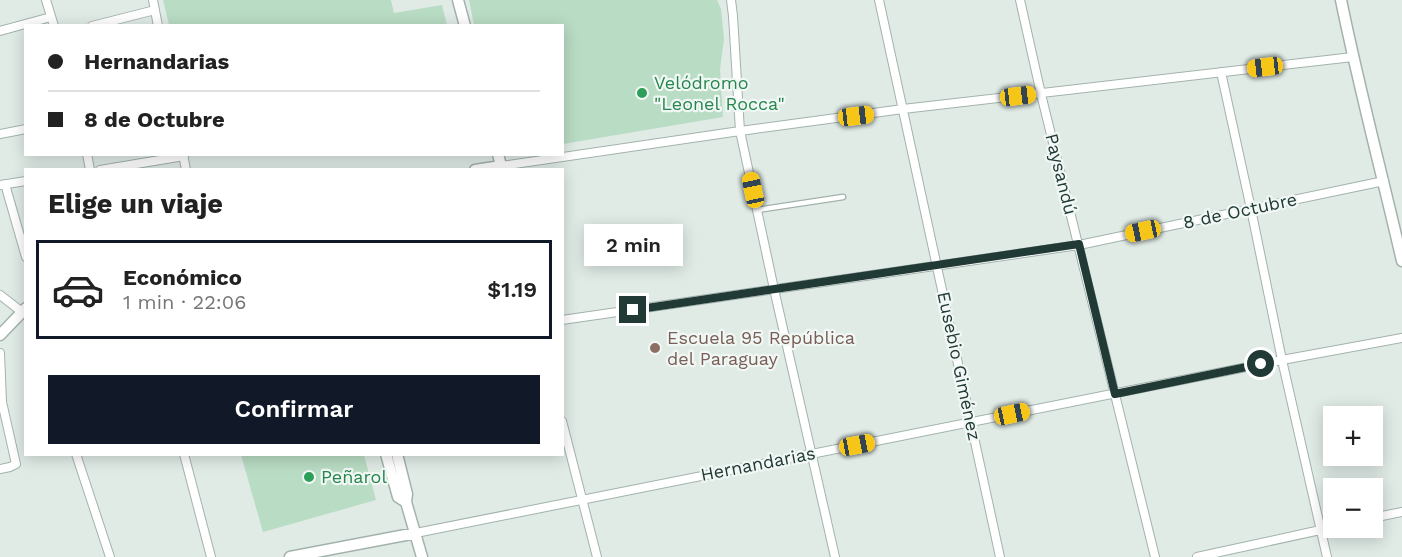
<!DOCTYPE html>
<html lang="es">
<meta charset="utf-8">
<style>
body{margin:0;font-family:"Work Sans",sans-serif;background:#f2f2f2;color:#222;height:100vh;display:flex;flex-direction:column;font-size:22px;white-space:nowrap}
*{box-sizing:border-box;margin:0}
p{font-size:20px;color:#767676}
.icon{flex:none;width:33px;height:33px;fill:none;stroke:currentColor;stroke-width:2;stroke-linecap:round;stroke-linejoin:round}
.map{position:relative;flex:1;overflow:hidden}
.side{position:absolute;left:24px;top:168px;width:540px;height:288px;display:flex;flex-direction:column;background:#fff;border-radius:0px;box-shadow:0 3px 15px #0003}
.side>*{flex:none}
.hud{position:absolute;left:24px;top:24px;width:540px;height:132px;border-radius:0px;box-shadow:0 3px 15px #0003;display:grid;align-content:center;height:132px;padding:0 24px;background:#fff}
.controls{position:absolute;left:1323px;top:406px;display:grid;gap:12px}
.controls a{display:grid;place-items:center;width:60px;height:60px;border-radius:0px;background:#fff;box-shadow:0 3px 15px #0003;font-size:30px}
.end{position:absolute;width:27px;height:27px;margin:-14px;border:8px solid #213a35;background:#fff;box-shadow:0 0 0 3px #fff}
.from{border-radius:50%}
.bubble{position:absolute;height:42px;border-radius:0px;background:#fff;box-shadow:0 3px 15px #0003;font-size:20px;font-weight:600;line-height:42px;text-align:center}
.car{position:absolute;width:18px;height:36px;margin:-18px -9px;border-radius:8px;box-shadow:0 0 4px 2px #0007;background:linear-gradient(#f5c518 24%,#345 0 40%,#f5c518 0 76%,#345 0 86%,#f5c518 0)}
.hud b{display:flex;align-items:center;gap:21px;height:57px;font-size:22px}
.hud b+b{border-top:2px solid #e0e0e0}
.hud i{width:15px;height:15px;background:#222}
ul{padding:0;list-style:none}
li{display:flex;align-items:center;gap:18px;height:99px;margin:0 12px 9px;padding:0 12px;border:3px solid transparent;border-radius:0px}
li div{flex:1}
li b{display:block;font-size:22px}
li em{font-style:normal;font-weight:600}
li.current{border-color:#111827}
li>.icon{width:54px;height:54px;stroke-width:1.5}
h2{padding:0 24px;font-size:27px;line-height:72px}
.primary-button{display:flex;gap:12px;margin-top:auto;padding:12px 24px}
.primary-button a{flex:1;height:69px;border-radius:0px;background:#111827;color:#fff;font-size:24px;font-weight:600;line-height:69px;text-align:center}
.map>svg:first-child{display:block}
.green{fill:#b9dcc4}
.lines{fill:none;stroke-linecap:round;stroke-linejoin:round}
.service-casing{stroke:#a3b2ad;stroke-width:7}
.minor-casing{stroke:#a3b2ad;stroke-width:10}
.tertiary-casing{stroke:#a3b2ad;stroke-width:13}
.service{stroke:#fff;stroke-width:4.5}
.minor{stroke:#fff;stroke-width:8}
.tertiary{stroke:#fff;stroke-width:10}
.route{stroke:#213a35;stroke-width:8}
.leisure-dot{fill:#2e9e5b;stroke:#f0f7f4;stroke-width:2}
.education-dot{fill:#8d6e63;stroke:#f0f7f4;stroke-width:2}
.labels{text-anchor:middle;stroke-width:4.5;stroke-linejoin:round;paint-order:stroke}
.leisure-label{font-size:18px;fill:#27864d;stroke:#f0f7f4;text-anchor:start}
.street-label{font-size:18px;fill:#213a35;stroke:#f0f7f4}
.education-label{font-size:18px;fill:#785e54;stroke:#f0f7f4;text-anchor:start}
</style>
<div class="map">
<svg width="1402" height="557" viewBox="0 0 1402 557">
<rect width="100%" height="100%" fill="#e0ebe6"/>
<!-- green -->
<path class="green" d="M 163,0 L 391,0 L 394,13 L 442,5 L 447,25 L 169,25 Z
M 469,0 L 717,0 L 721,9 L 724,39 L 720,69 L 723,117 L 563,144 L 562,26 L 474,25 Z
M 241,455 L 364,455 L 376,500 L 263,532 Z"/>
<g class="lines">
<!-- service casing -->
<g class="service-casing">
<path id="service" d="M 757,210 L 843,197"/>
</g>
<!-- minor casing -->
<g class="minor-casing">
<path id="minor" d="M 46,0 L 54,26
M 153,0 L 158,26
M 731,0 L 733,16 L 740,131 L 774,289 L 835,557
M 879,0 L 1000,557
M 1020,0 L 1041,94 L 1155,557
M 92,26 L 155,10
M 0,31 L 51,17
M 1221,72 L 1251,209 L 1282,360 L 1327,557
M 0,134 L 26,129
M 87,154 L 90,170
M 183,154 L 186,170
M 100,170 L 184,156
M 502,170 L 501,166 L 740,131 L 903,109 L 1353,57
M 5,184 L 26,257
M 0,185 L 26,181
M 0,295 L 22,312
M 562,320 L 1079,245 L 1384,181
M 0,353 L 2,402 L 16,464 L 10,467 L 0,469
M 562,421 L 597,557
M 76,454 L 110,557
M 184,454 L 211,557
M 1372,518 L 1402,512
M 416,533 L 1282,360 L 1402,338
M 1197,557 L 1334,527"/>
</g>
<!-- tertiary casing -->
<g class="tertiary-casing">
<path id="tertiary" d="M 458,0 L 465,26
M 1341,0 C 1359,88 1382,174 1402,261
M 475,170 L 501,166 L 498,154
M 0,335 L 26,308
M 386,454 L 398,497 L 406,502
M 397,454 L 407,494 L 406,502 L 422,557
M 290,557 L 416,533"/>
</g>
<!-- service -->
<use href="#service" class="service"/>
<!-- minor -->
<use href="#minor" class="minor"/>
<!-- tertiary -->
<use href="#tertiary" class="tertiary"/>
</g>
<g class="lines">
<!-- route -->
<path class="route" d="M 633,310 L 1079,244 L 1115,394 L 1261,364"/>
</g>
<!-- markers -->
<g class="leisure-dot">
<circle cx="642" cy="93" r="6"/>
<circle cx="309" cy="477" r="6"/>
</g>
<circle class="education-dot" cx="655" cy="348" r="6"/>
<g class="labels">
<!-- leisure labels -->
<g class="leisure-label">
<text x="654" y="89">Velódromo<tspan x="654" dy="21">"Leonel Rocca"</tspan></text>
<text x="321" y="483">Peñarol</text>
</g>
<!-- street labels -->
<g class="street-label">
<text transform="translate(1061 174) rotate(76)" y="6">Paysandú</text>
<text transform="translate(1240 211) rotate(-12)" y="6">8 de Octubre</text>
<text transform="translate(959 366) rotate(78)" y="6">Eusebio Giménez</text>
<text transform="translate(758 464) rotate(-11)" y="6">Hernandarias</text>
</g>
<!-- education labels -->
<g class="education-label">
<text x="667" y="344">Escuela 95 República<tspan x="667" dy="21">del Paraguay</tspan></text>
</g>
</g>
</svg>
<div class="controls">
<a>+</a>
<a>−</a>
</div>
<i class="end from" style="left:1261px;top:364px"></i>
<i class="end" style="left:633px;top:310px"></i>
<div class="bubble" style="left:584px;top:224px;width:99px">2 min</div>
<i class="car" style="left:1265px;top:67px;rotate:263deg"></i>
<i class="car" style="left:1018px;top:96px;rotate:83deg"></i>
<i class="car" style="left:856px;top:116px;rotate:83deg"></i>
<i class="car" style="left:753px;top:190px;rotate:348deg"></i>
<i class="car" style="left:1143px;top:231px;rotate:258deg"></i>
<i class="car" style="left:1012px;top:414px;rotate:78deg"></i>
<i class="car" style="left:857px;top:445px;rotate:79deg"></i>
<div class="hud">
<b><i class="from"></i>Hernandarias</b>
<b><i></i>8 de Octubre</b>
</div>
<section class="side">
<h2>Elige un viaje</h2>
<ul>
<li class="current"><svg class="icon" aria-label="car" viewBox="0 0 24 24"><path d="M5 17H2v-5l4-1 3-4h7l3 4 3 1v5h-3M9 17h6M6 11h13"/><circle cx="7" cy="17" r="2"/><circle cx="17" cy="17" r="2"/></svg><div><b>Económico</b><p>1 min · 22:06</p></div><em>$1.19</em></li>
</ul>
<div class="primary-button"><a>Confirmar</a></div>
</section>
</div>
